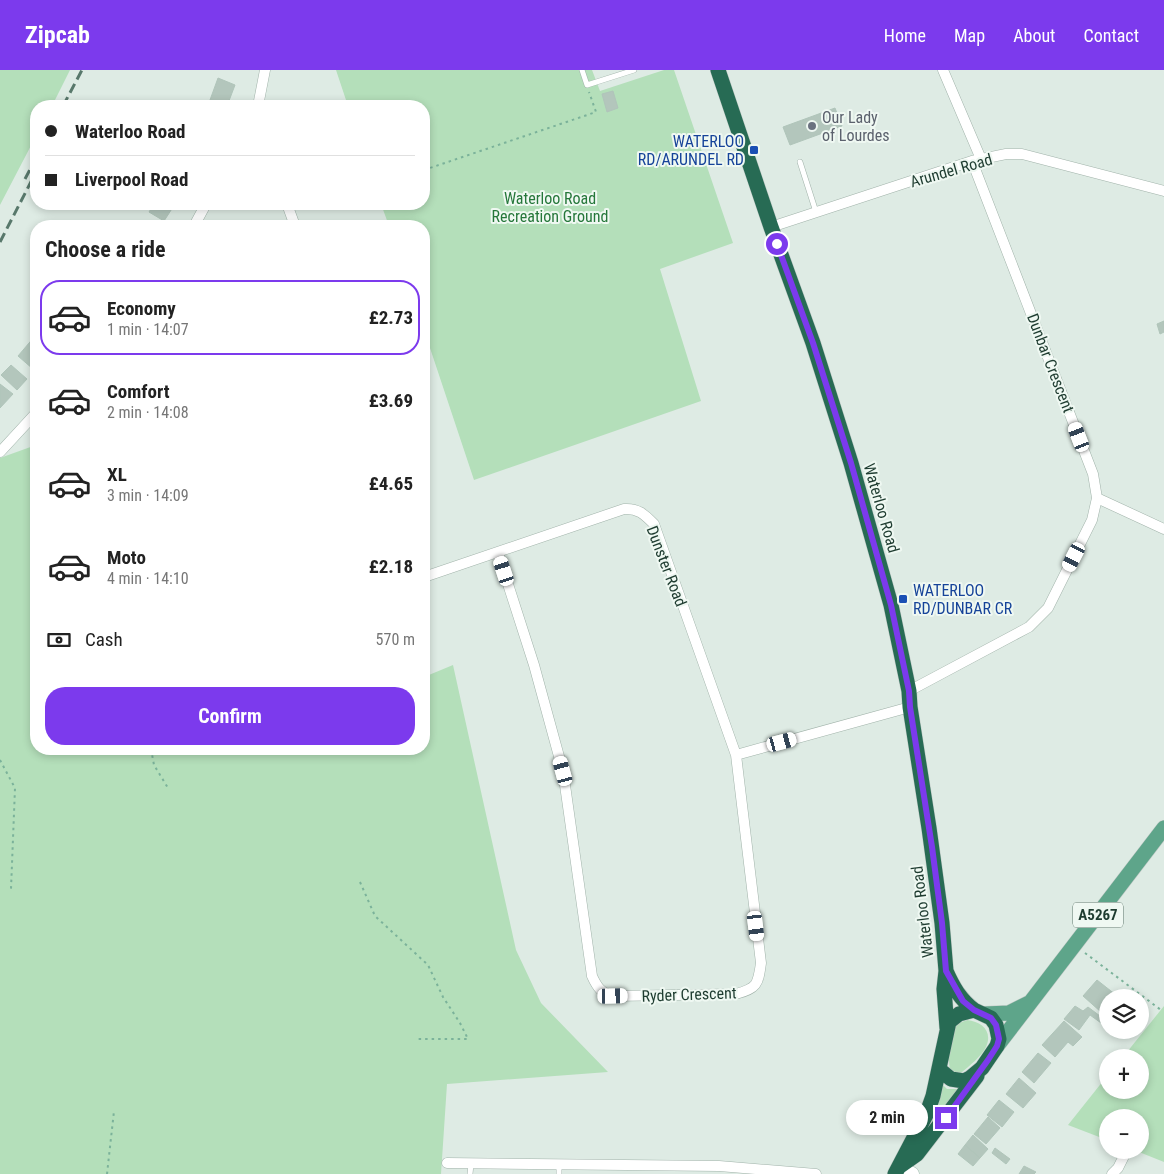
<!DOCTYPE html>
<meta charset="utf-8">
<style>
body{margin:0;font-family:"Roboto Condensed",sans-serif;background:#f6f6f6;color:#222;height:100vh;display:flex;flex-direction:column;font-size:19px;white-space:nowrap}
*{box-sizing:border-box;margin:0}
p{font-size:16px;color:#767676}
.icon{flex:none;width:28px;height:28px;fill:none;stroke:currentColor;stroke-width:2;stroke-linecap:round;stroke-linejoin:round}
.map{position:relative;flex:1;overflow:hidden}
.drawer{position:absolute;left:30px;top:150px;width:400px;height:535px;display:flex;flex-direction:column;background:#fff;border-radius:20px;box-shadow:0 2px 8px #0003}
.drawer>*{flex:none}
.guide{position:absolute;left:30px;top:30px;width:400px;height:110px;border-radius:20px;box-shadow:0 2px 8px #0003;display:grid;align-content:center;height:110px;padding:0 15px;background:#fff}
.buttons{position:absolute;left:1099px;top:919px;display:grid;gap:10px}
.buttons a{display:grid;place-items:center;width:50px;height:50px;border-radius:50%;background:#fff;box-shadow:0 2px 8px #0003;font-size:25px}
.end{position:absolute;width:22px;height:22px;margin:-11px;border:6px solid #7c3aed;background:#fff;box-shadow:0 0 0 2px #fff}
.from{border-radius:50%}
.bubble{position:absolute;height:35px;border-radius:18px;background:#fff;box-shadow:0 2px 8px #0003;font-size:16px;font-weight:700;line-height:35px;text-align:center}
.car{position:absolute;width:15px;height:30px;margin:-15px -8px;border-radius:6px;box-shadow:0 0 4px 1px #0007;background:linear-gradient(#fff 24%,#345 0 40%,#fff 0 76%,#345 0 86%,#fff 0)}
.guide b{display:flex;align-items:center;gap:18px;height:48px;font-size:19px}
.guide b+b{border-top:1px solid #e0e0e0}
.guide i{width:12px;height:12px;background:#222}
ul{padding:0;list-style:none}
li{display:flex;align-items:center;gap:15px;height:75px;margin:0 10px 8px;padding:0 5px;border:2px solid transparent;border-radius:20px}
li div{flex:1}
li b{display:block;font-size:19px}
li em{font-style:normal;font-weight:700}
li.on{border-color:#7c3aed}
li>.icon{width:45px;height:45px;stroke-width:1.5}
h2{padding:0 15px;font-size:22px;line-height:60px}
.pay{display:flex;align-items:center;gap:12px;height:55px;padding:0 15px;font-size:19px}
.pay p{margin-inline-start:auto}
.button{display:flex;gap:10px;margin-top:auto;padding:10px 15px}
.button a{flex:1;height:58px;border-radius:20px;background:#7c3aed;color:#fff;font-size:20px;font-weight:700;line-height:58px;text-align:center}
header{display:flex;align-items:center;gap:30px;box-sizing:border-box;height:70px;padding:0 25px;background:#7c3aed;color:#fff}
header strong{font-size:24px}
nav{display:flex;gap:28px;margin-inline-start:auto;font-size:18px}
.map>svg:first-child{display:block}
.green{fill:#b4dfba}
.building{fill:#b3c6bc;stroke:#b0c5ba}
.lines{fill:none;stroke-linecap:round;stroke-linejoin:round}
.lane-casing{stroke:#a1b3aa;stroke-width:6}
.street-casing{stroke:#a1b3aa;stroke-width:11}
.secondary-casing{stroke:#9ebbad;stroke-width:15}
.primary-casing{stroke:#c0c8c5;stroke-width:16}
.highway-casing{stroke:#c0c8c5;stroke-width:16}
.path{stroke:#7bb29a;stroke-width:2;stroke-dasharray:2.5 4;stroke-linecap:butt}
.lane{stroke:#fff;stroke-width:5}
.street{stroke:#fff;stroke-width:10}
.secondary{stroke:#fff;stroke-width:14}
.primary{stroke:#5ea58a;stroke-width:15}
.highway{stroke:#276b54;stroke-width:15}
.rail{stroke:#58786b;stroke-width:3;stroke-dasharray:10 5;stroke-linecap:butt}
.route{stroke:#7c3aed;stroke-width:6}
.worship-dot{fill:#6b7280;stroke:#eff8f2;stroke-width:2}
.transit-dot{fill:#1a4fb4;stroke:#eff8f2;stroke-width:2}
.labels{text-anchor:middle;stroke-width:4;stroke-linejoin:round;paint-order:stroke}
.shield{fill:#eff8f2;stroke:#5d746a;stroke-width:1}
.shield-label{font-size:15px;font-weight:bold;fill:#1e3c30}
.worship-label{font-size:16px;fill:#5b616d;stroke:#eff8f2;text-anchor:start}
.transit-label{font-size:16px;fill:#164399;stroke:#eff8f2;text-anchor:end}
.street-label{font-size:16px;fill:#1e3c30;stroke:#eff8f2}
.park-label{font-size:16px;fill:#25773a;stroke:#eff8f2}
</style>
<header>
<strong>Zipcab</strong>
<nav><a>Home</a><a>Map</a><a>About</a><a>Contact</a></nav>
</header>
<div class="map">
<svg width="1164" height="1104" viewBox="0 0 1164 1104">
<rect width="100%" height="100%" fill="#deebe4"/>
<!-- green -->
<path class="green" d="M 0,0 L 70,0 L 52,36 L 36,36 L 36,66 L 0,135 Z
M 336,0 L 592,0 L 600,21 L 664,0 L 674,0 L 733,173 L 660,199 L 701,331 L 474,410 L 424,260 L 424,156 L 389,156 L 381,134 L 424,134 L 424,36 L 348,36 Z
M 36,375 L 36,679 L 424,679 L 424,607 L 453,595 L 516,880 L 541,933 L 608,1002 L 447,1014 L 441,1104 L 0,1104 L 0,388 Z
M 1164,936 L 1164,1092 L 1134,1080 L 1140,1080 L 1140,1048 L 1108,1048 L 1107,1070 L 1068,1055 L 1107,1006 L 1108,1020 L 1140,1020 L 1140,988 L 1123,987 Z
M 967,950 C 982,952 993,961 986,977 C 981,987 969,996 961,1003 L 953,1003 L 950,1000 C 948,989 948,963 956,955 C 959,952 963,952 967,950 Z
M 942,1014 L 947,1019 L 962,1019 L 925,1065 Z"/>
<!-- building -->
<path class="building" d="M 218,8 L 235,15 L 227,36 L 210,30 Z
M 613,21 L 618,38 L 607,42 L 602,24 Z
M 835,38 L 842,56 L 790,75 L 783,57 Z
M 154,134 L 175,134 L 164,151 L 149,142 Z
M 1164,251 L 1164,262 L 1160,264 L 1157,254 Z
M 35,266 L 36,295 L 33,299 L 18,286 Z
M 11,295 L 27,309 L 17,320 L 1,305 Z
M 0,314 L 13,324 L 0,338 Z
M 1097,910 L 1116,925 L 1114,928 L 1108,928 L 1108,935 L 1101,942 L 1083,926 Z
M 1075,936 L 1083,941 L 1088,937 L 1108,952 L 1108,958 L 1090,945 L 1079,960 L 1064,949 Z
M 1064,951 L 1082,967 L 1073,976 L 1068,972 L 1055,987 L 1042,975 Z
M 1038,983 L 1051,993 L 1034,1013 L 1022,1002 Z
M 1019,1008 L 1036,1023 L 1023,1038 L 1006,1024 Z
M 999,1030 L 1014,1042 L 1002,1057 L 987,1045 Z
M 988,1047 L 1000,1058 L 986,1074 L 974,1064 Z
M 973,1065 L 988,1079 L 980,1088 L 965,1075 Z
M 965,1075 L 980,1088 L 973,1096 L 958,1084 Z
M 995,1078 L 1010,1089 L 1006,1094 L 992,1083 Z
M 1024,1096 L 1036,1102 L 1034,1104 L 1019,1104 Z"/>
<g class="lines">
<!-- lane casing -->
<g class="lane-casing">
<path id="lane" d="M 582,0 L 587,15 L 634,0
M 800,92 L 816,142
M 559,1095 L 559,1104
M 470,1104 L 471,1094"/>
</g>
<!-- street casing -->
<g class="street-casing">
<path id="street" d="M 943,0 L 981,89
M 258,36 L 265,0
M 287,134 L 295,156
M 194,156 L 206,134
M 771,157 L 972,91 L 1006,84 L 1022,84 L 1164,121
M 0,382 L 36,343
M 1097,428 L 1164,459
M 424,507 L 624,439 C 638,438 644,444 654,454 L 736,685 L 761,893 C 758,915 757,918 736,924 L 613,926 C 601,923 597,917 592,906 L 563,701 L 534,595 L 498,483
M 909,621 L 1029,557 L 1048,538 L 1092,450 L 1097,428 L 1093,404 L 972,91
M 736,685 L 910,637
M 447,1093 L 719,1096 L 816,1104
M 1112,1104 L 1118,1098 L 1125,1084"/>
</g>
<!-- secondary casing -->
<g class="secondary-casing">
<path id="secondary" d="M 898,1098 L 912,1104"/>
</g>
<!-- primary casing -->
<g class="primary-casing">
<path id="primary" d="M 985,944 L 1009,943 L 1029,933
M 997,976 L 1164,758"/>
</g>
<!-- highway casing -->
<g class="highway-casing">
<path id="highway" d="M 718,0 L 771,157 L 813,273 L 851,393 L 891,535 L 909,621 L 910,637 L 929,758 L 942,853 L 946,901 L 944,919 L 947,958
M 946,901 C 953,917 960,929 974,940
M 900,1096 L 917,1084 L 977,1006
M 895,1104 L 927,1043 L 933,1026 L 949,952 L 959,944 L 974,940 L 991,948 L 996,955 L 999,969 L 997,976 L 982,998 L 970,1008 L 964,1011 L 951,1009 L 940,1000"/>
</g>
<!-- path -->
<path class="path" d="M 424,100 L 596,42 L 589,22
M 151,679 L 154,695 L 168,718
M 0,690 L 15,718 L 11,819
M 360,812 L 375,846 L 428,895 L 443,927 L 460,953 L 468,969 L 415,969
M 1085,883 L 1161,940
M 107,1104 L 114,1041"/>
<!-- lane -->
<use href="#lane" class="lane"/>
<!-- street -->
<use href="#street" class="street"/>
<!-- secondary -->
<use href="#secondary" class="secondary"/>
<!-- primary -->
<use href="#primary" class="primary"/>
<!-- highway -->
<use href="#highway" class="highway"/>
<!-- rail -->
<path class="rail" d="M 63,36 L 82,0
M 25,109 L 36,88
M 0,172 L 36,102"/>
</g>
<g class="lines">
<!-- route -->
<path class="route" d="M 777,174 L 813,273 L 851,393 L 891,535 L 909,621 L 910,637 L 932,777 L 942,853 L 946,901 L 963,931 L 974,940 L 991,948 L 996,955 L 999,969 L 997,976 L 988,990 L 946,1048"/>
</g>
<!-- markers -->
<circle class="worship-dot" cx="812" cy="56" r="5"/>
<g class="transit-dot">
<rect x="749" y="75" width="10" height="10" rx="2.5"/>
<rect x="898" y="524" width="10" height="10" rx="2.5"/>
</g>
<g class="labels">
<!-- shield labels -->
<rect class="shield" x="1073" y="832.5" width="50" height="25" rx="4"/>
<g class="shield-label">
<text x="1098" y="850">A5267</text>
</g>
<!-- worship labels -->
<g class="worship-label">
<text x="822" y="53">Our Lady<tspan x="822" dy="18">of Lourdes</tspan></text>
</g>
<!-- transit labels -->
<g class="transit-label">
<text x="744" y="77">WATERLOO<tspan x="744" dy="18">RD/ARUNDEL RD</tspan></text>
<text x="913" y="526" text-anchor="start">WATERLOO<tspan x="913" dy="18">RD/DUNBAR CR</tspan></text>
</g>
<!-- street labels -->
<g class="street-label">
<text transform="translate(951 100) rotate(-16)" y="6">Arundel Road</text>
<text transform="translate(1051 293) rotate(69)" y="6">Dunbar Crescent</text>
<text transform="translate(882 438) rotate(74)" y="6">Waterloo Road</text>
<text transform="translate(667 496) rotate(69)" y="6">Dunster Road</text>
<text transform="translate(922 842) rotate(-97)" y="6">Waterloo Road</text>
<text transform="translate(689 924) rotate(-2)" y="6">Ryder Crescent</text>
</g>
<!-- park labels -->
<g class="park-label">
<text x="550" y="134">Waterloo Road<tspan x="550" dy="18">Recreation Ground</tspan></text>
</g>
</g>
</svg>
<div class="buttons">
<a><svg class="icon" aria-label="layers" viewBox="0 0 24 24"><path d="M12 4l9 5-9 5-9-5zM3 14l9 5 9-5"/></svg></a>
<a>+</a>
<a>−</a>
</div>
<i class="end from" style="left:777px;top:174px"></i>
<i class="end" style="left:946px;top:1048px"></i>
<div class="bubble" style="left:846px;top:1030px;width:82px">2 min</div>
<i class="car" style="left:1079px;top:367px;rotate:339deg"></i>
<i class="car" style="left:1074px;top:487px;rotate:207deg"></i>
<i class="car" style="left:504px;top:501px;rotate:342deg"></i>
<i class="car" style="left:782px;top:672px;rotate:75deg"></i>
<i class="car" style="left:563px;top:701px;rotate:345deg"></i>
<i class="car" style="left:756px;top:856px;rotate:173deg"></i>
<i class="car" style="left:613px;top:926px;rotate:89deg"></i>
<div class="guide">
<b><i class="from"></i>Waterloo Road</b>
<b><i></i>Liverpool Road</b>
</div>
<section class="drawer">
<h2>Choose a ride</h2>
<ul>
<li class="on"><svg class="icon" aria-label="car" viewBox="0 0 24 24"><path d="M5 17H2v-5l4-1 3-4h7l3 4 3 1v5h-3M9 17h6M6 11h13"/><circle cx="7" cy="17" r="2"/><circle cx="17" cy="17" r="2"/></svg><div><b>Economy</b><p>1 min · 14:07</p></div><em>£2.73</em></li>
<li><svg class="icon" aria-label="car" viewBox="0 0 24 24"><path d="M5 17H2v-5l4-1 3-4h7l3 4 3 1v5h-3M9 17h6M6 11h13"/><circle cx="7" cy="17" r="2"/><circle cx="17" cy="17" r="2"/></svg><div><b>Comfort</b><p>2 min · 14:08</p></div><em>£3.69</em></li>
<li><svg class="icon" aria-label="car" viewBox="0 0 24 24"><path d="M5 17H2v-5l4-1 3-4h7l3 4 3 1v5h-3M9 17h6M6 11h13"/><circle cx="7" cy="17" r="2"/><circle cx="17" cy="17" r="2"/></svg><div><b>XL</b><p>3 min · 14:09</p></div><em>£4.65</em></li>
<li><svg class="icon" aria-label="car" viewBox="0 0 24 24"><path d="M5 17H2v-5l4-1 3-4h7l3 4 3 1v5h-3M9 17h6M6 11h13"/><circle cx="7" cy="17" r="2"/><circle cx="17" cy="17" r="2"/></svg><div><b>Moto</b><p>4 min · 14:10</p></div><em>£2.18</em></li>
</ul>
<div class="pay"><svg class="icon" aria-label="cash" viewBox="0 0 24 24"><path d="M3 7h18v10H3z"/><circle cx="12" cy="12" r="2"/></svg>Cash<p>570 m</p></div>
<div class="button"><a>Confirm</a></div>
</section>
</div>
